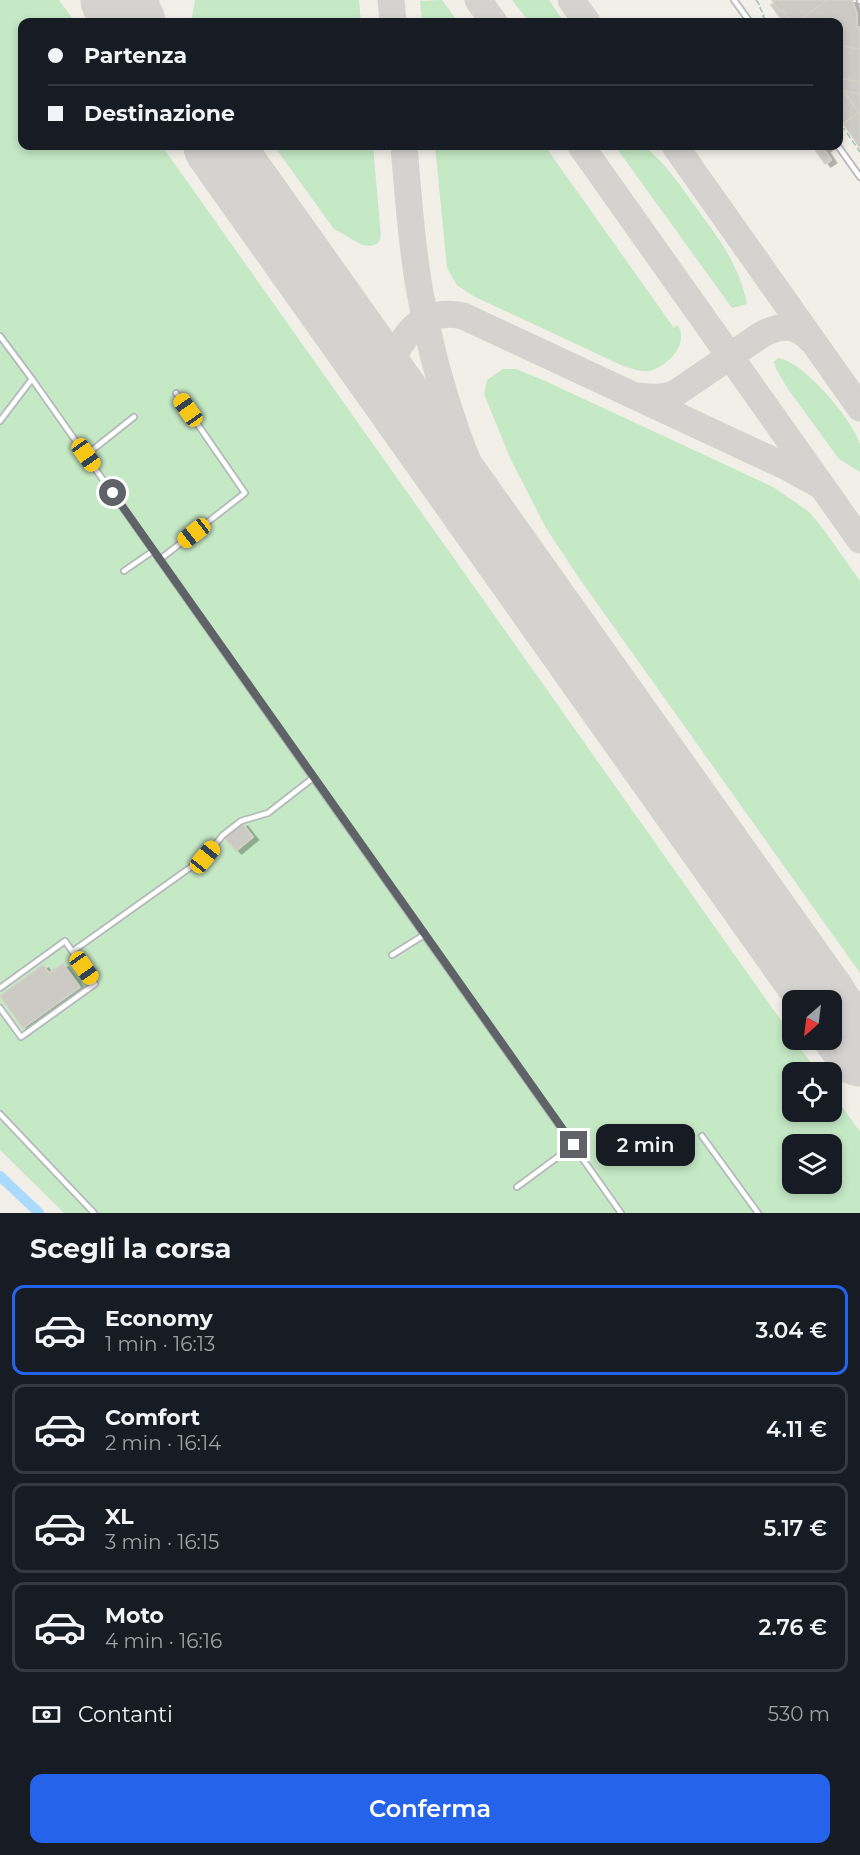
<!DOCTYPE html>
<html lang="it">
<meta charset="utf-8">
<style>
body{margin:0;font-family:Montserrat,sans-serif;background:#20242c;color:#f1f3f6;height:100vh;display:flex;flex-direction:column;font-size:22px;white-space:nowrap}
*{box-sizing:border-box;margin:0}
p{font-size:20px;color:#9ea1a6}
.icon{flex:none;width:33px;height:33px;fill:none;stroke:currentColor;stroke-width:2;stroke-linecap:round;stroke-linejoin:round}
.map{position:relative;height:1213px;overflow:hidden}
.side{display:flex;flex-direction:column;background:#171b24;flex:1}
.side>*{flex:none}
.guide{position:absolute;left:18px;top:18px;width:825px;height:132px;border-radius:12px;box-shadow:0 3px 9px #0003;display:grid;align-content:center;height:132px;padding:0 30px;background:#171b24}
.needle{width:39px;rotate:208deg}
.controls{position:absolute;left:782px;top:990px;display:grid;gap:12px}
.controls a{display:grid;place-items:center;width:60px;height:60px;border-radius:12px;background:#171b24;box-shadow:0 3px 9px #0003;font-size:30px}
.end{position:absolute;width:27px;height:27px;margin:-14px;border:8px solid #5f6368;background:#fff;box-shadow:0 0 0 3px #fff}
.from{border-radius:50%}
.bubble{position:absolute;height:42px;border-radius:12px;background:#171b24;box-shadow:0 3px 9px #0003;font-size:20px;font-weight:600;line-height:42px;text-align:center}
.car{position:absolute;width:18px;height:36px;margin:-18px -9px;border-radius:8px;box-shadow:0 0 4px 2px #0007;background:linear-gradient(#f5c518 24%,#345 0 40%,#f5c518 0 76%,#345 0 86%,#f5c518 0)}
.guide b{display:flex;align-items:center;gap:21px;height:57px;font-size:22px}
.guide b+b{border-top:2px solid #363941}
.guide i{width:15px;height:15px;background:#f1f3f6}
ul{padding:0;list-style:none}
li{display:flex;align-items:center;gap:18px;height:90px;margin:0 12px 9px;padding:0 18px;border:3px solid #363941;border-radius:12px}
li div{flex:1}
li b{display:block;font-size:22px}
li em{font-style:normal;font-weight:600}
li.on{border-color:#2563eb}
li>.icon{width:54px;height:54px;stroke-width:1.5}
h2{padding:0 30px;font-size:27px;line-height:72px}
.pay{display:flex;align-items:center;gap:15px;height:66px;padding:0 30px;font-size:22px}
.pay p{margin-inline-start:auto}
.button{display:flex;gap:12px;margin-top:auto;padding:12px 30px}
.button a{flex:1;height:69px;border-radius:12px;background:#2563eb;color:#fff;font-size:24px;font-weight:600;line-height:69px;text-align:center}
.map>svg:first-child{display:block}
.green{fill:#c5e8c5;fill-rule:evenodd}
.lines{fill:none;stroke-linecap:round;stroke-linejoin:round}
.canal{stroke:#aadaff;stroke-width:10}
.taxiway{stroke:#d4d3d0;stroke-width:27}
.runway{stroke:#d4d3d0;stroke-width:69}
.building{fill:#cccac5;stroke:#d6d1c6;stroke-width:1.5;filter:url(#shadow)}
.service-casing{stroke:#b5b8bc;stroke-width:8}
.path{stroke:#9cc7a9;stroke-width:1.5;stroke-dasharray:6 3;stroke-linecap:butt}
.service{stroke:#fff;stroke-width:4.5}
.route{stroke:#5f6368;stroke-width:8}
</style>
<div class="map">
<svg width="860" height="1213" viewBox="0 0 860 1213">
<defs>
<filter id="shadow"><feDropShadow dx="5.5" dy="3" stdDeviation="0" flood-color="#0004"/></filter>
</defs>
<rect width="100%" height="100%" fill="#f1efe8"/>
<!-- green -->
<path class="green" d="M 0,0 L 59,0 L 75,22 L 22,22 L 22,146 L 162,146 L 792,1036 L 792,1040 L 794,1040 L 818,1072 L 792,1072 L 792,1112 L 831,1112 L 831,1091 L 860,1132 L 860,1213 L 64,1213 L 0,1150 ZM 792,1144 L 831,1144 L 831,1184 L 792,1184 Z
M 195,0 L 359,0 L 361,22 L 191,22 Z
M 442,0 L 458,22 L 422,22 L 420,1 Z
M 512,0 L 549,0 L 564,22 L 529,22 Z
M 274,146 L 373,146 L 381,237 L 378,243 L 371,246 L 362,245 L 334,229 Z
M 435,146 L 545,146 L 674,328 L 678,325 C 679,328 681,331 681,334 C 683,351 663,368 649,371 C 639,372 630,368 621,365 L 475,297 L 457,285 L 447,268 Z
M 615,146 L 644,146 C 664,162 678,182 692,202 C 716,235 739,263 747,304 L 732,308 Z
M 778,358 C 803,361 853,420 860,444 C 860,452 860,464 860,472 L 839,459 L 788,389 L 776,369 L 774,362 Z
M 503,369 L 516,369 L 543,380 L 773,487 L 808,511 L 821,526 L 860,581 L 860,973 L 579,578 L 546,528 L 511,460 L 484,394 L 487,380 Z"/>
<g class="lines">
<!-- canal -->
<path class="canal" d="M 0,1176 L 39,1213"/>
<!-- taxiway -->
<path class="taxiway" d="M 391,0 L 393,22
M 478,0 L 494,22
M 571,0 L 587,22
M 144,22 L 146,0
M 404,146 C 408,193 411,240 419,287 C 436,389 470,480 519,571
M 581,146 L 860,540
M 675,146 L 860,408
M 640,396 C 653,398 663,398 676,393 L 761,335 C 779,325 796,323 811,340
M 401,404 C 397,390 392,377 394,362 C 394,354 398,348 403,341 C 416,319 438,310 463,316 L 787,467 L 823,487"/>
<!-- runway -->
<path class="runway" d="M 115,0 L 131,22
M 218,146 L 824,1000
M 831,1011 L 860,1052"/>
</g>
<!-- building -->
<path class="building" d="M 772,0 L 828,0 L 796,22 L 791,22 L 782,10 L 780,12 Z
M 828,0 L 852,0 L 857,14 L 857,27 L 860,27 L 860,49 L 838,45 L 838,22 L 796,22 Z
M 774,3 L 780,12 L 782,10 L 792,22 L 783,22 L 771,5 Z
M 838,45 L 860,49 L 860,82 L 838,78 Z
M 838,78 L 860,82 L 860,94 L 844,91 L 838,84 Z
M 838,84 L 859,113 L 843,123 L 838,117 Z
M 844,91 L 860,94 L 860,114 L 859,113 Z
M 859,113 L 860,114 L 860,148 L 843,123 Z
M 818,146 L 829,146 L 824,149 L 831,160 L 825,164 L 814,148 Z
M 242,823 L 253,837 L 236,851 L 224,837 Z
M 63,964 L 80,987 L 23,1028 L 0,996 L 43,965 L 49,973 Z"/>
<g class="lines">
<!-- service casing -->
<g class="service-casing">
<path id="service" d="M 734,0 L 750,22
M 860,0 L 860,1
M 838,146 L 860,177
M 0,336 L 32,379 L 313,778 L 621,1213
M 0,421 L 32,379
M 86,455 L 134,417
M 159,560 L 245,493 L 176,393
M 124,571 L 153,551
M 73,951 L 205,857 L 223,835 L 241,821 L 268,813 L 313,778
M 392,955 L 424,935
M 0,988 L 65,941 L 95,984 L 21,1037 L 0,1008
M 0,1114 L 94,1213
M 702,1136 L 758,1213
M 517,1187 L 574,1145"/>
</g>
<!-- path -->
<path class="path" d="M 756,0 L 761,7 L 760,8 L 764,15 L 763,16 L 768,22
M 838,121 L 845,130
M 847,133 L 860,152"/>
<!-- service -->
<use href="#service" class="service"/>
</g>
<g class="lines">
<!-- route -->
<path class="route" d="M 113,493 L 574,1145"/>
</g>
</svg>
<div class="controls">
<a><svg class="needle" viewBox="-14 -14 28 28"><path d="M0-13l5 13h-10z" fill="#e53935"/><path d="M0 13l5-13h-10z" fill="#9ea1a6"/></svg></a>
<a><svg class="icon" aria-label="locate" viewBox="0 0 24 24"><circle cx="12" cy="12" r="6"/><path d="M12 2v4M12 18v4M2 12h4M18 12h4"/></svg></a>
<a><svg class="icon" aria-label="layers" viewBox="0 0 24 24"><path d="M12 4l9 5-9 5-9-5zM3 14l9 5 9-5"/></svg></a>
</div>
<i class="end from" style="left:113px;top:493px"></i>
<i class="end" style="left:574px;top:1145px"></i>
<div class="bubble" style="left:596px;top:1124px;width:99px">2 min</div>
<i class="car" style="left:188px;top:410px;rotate:325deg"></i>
<i class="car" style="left:86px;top:455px;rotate:145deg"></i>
<i class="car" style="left:194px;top:533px;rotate:232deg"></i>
<i class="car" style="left:205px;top:857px;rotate:39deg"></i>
<i class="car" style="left:84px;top:968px;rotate:145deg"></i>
<div class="guide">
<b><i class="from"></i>Partenza</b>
<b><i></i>Destinazione</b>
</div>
</div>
<section class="side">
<h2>Scegli la corsa</h2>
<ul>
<li class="on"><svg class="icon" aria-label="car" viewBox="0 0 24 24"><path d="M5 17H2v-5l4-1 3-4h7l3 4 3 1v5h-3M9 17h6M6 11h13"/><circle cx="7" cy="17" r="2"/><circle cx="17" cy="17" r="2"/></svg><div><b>Economy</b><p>1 min · 16:13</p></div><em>3.04 €</em></li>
<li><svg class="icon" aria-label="car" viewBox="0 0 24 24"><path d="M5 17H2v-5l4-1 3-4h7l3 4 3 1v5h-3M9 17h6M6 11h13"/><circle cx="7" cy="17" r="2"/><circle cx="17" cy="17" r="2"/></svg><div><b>Comfort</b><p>2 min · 16:14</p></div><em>4.11 €</em></li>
<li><svg class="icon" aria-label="car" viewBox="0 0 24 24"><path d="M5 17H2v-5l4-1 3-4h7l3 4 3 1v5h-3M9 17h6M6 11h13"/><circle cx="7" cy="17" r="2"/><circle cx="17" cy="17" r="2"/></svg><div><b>XL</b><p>3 min · 16:15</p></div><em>5.17 €</em></li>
<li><svg class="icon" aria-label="car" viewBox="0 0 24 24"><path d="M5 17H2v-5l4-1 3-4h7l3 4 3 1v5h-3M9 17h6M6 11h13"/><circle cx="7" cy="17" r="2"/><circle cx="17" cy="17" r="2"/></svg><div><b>Moto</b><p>4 min · 16:16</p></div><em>2.76 €</em></li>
</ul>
<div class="pay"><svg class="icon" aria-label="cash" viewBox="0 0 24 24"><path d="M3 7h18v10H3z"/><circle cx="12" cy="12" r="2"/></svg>Contanti<p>530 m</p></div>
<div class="button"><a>Conferma</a></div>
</section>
